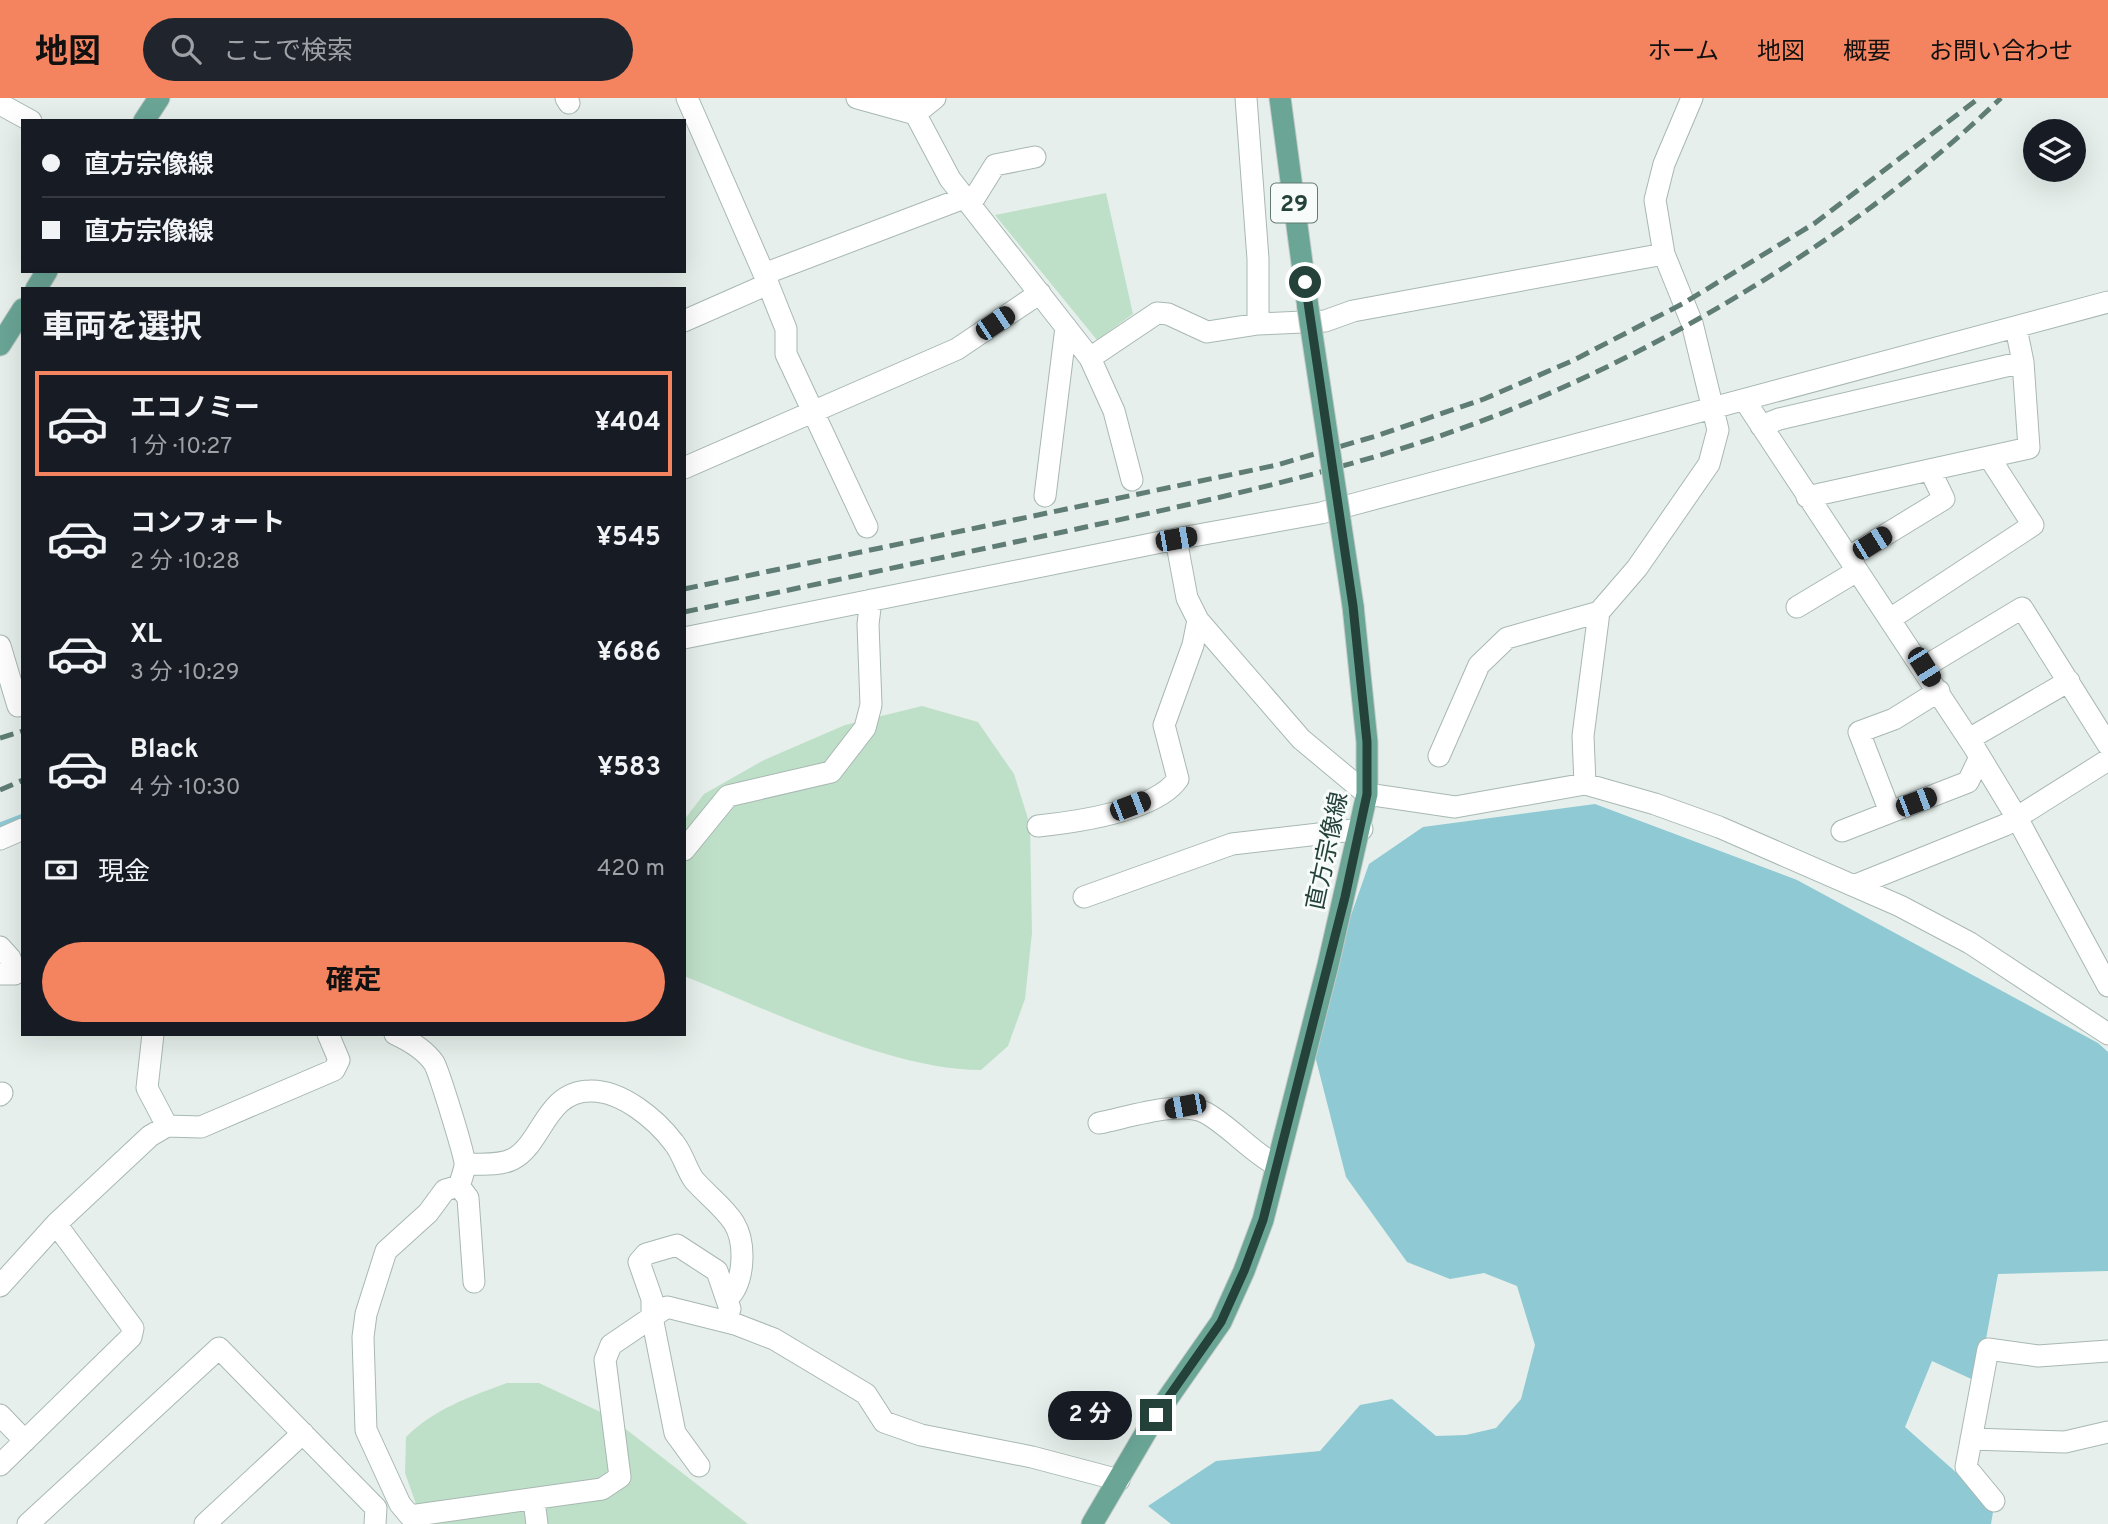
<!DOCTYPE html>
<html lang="ja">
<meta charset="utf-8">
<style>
body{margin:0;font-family:Overpass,"Noto Sans JP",sans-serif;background:#20242c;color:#f1f3f6;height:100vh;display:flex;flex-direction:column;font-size:26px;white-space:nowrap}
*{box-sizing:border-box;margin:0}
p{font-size:23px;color:#9ea1a6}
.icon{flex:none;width:38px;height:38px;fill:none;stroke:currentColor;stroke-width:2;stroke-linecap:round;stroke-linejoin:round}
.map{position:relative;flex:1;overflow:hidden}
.drawer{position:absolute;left:21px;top:189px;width:665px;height:749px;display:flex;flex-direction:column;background:#171b24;border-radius:0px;box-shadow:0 7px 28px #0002}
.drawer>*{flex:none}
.banner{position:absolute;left:21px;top:21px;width:665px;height:154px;border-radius:0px;box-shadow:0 7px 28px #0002;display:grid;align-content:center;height:154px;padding:0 21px;background:#171b24}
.tools{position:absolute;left:2023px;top:21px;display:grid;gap:14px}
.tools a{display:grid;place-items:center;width:63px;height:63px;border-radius:50%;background:#171b24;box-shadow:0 7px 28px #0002;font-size:35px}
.end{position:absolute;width:32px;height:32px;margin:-16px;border:9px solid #24423a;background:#fff;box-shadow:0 0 0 4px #fff}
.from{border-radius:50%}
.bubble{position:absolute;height:49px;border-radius:24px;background:#171b24;box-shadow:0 7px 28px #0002;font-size:23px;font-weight:700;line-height:49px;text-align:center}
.car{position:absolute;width:21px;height:42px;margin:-21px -10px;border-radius:9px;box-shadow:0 0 5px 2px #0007;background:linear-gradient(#222 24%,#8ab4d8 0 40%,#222 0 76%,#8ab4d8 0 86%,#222 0)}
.banner b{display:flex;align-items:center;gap:24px;height:66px;font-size:26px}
.banner b+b{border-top:2px solid #363941}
.banner i{width:18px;height:18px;background:#f1f3f6}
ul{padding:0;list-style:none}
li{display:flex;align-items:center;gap:21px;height:105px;margin:0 14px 10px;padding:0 7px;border:4px solid transparent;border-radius:0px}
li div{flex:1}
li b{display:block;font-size:26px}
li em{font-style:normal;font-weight:700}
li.active{border-color:#f4845f}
li>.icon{width:63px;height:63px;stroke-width:1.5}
h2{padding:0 21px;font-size:32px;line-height:84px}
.pay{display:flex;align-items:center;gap:18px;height:77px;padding:0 21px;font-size:26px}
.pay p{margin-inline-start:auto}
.cta{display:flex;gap:14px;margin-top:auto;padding:14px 21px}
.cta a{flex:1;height:80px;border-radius:42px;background:#f4845f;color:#111;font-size:28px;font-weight:700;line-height:80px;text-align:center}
header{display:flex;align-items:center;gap:42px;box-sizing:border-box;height:98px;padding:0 35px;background:#f4845f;color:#111}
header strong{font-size:33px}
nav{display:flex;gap:38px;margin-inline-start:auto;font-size:24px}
.search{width:490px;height:63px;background:#20242c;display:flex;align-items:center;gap:18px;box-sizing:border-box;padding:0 24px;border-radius:38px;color:#9ea1a6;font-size:26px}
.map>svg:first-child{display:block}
.green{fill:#bfe0c8}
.water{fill:#8ec9d4}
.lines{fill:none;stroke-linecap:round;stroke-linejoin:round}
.stream{stroke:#8ec9d4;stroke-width:5}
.minor-casing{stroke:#a8b8b2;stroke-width:23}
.major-casing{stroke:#c2cac8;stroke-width:23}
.minor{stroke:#fff;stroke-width:21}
.major{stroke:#6aa596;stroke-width:21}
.rail{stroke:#5f7d75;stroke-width:5;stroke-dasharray:14 7;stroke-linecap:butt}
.major-bridge-casing{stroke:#c2cac8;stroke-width:23;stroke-linecap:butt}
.major-bridge{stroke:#6aa596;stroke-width:21}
.route{stroke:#24423a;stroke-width:9}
.labels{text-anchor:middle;stroke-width:6;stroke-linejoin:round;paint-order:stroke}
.shield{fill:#f7fbf9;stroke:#637a73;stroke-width:2}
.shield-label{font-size:23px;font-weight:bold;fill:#24423a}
.street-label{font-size:24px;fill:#24423a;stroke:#f7fbf9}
</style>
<header>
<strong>地図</strong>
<div class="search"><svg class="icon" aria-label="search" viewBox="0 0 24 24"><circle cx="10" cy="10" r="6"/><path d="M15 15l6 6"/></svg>ここで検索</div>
<nav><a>ホーム</a><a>地図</a><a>概要</a><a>お問い合わせ</a></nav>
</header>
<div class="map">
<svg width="2108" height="1426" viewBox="0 0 2108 1426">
<rect width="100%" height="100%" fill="#e6efeb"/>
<!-- green -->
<path class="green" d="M 1106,95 L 1133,216 L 1097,242 L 995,117 Z
M 922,608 L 978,624 L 1014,676 L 1030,727 L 1032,835 L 1025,901 L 1008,948 L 981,972 C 891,972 769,912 684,878 L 684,722 L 704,696 L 764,662 L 845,627 Z
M 507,1285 L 539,1285 L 609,1318 L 748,1426 L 423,1426 L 405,1375 L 406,1339 C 434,1311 471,1298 507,1285 Z"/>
<!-- water -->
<path class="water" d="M 1595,706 L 1797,782 L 2098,945 L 2108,954 L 2108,1173 L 1998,1176 L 1978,1284 L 1932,1263 L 1905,1329 L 1994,1408 L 1991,1426 L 1171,1426 L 1148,1408 L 1216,1363 L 1320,1353 L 1360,1307 L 1392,1301 L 1436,1338 L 1466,1337 L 1496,1330 L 1521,1301 L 1535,1247 L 1517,1188 L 1484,1175 L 1450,1181 L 1407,1164 L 1346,1079 L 1313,950 L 1331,874 L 1369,766 L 1423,729 Z"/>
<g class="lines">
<!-- stream -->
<path class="stream" d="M 0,727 L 23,718"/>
<!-- minor casing -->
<g class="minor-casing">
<path id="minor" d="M 566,0 L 569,5
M 687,0 L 764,176 L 964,100
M 857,0 L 915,16 L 935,0
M 907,0 L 950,81 L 1090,260 L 1114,313 L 1132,382
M 1246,0 L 1258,161 L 1258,226
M 0,6 L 31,23
M 970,107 L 995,67 L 1035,59
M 764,176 L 786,231 L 786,256 L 867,429
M 684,223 L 768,186
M 1090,260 L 1157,215 L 1168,216 L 1207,234 L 1258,226 L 1325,223 L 1353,213 L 1664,156
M 1745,303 L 1974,649 L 2017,720 L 2108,888
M 1761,328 L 1779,321 L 2023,264
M 684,370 L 957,251 L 1040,195
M 1045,398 L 1066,229
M 1807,399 L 2029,350 L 2023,264 L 2016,230
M 1176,441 L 1187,500 L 1198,522 L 1301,641 L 1367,696 L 1455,709 L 1585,686 L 1655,706 L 1719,729 L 1900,808 L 1970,845 L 2108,936
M 1849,459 L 1944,401 L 1930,372
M 1797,509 L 1857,473
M 1890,521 L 2033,427 L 1989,359
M 684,540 L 1176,441 L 1321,415 L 2108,204
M 0,548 L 18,608
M 1924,569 L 2022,510 L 2108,647
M 1969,641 L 2069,583
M 1439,658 L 1479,567 L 1507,540 L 1599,514
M 1585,686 L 1583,638 L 1599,514 L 1637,470 L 1709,366 L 1718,332 L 1692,225 L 1664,156 L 1655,102 L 1664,66 L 1692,0
M 1890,714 L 1859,634 L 1894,621 L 1939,593
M 1038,728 C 1076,724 1156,713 1178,681 L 1164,627 L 1193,547 L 1198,522
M 1842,733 L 1968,684 L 1980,659
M 0,741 L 23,731
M 684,752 L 728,698 L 831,674 L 865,630 L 871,607 L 868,526 L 871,502
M 1856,787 L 2005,727 L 2108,662
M 1084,799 L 1232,746 L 1362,731
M 0,849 L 10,860 L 15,876 L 0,876
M 153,936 L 147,990 L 167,1028
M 395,936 C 408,942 425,952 434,965 C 439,974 466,1060 465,1068 C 464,1074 461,1082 459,1088 L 445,1092 L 428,1115 L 386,1153 L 366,1216 L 363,1239 L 366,1332 L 400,1406 L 410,1418 L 602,1391 L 620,1379 L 605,1262 L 611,1247 L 667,1209 L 735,1226 L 774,1241 L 866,1296 L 884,1324 L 921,1337 L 1032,1359 L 1119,1382
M 0,997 L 2,995
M 1099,1025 C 1126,1020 1182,1001 1206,1015 C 1231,1029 1250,1053 1276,1067
M 466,1066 C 480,1066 500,1068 513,1061 C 542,1046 546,993 590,993 C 621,992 656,1021 674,1045 C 683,1056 686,1071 694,1082 C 707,1097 724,1109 734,1125 C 746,1145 745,1185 727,1201
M 459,1088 L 468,1100 L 474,1184
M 0,1188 L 56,1126 L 150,1038 L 167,1028 L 201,1029 L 334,972 L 339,962 L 328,936
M 0,1317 L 25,1343
M 1971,1341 L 2065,1344 L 2108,1334
M 0,1367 L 131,1239 L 133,1230 L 56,1126
M 699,1368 L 675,1335 L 652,1219 L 652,1201 L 639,1164 L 646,1156 L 677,1147 L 717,1173 L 730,1211
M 534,1403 L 537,1426
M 1994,1403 L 1966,1369 L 1988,1251 L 2038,1258 L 2108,1253
M 28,1426 L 219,1250 L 376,1410 L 375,1426
M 205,1426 L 303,1335"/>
</g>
<!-- major casing -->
<g class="major-casing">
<path id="major" d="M 1280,0 L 1308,210
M 144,23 L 159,0
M 36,191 L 47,173
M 0,247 L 23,211
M 1092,1426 L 1156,1317 L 1221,1224 L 1244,1173 L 1263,1122 L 1328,867 L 1367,696 L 1367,644 L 1353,508"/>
</g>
<!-- minor -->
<use href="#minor" class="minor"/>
<!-- major -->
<use href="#major" class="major"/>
<!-- rail -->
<path class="rail" d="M 684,491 L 1277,367 L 1376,338 L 1484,301 L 1574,262 L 1684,205 L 1815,125 L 1979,0
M 684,514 C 809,488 934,461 1058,435 C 1192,406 1327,378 1457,332 C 1648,264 1854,141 2001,0
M 0,640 L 23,633
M 0,692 L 23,682"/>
<!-- major-bridge casing -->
<g class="major-bridge-casing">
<path id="major-bridge" d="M 1308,210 L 1353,508"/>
</g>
<!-- major-bridge -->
<use href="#major-bridge" class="major-bridge"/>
</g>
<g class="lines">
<!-- route -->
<path class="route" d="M 1156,1317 L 1221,1224 L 1244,1173 L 1263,1122 L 1345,799 L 1367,696 L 1367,644 L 1353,508 L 1305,184"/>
</g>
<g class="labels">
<!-- shield labels -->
<rect class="shield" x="1271" y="85.5" width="46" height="39" rx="5"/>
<g class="shield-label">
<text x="1294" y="113">29</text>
</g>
<!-- street labels -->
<g class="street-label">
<text transform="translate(1327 753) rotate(-78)" y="8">直方宗像線</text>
</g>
</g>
</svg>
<div class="tools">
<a><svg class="icon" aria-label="layers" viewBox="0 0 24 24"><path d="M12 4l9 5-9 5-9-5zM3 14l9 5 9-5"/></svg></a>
</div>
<i class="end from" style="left:1305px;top:184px"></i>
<i class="end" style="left:1156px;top:1317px"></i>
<div class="bubble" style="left:1048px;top:1293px;width:84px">2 分</div>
<i class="car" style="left:995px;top:225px;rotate:56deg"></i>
<i class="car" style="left:1176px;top:441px;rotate:80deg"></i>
<i class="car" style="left:1872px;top:445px;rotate:58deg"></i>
<i class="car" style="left:1924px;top:569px;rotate:148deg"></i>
<i class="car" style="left:1916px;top:704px;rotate:69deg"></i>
<i class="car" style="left:1130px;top:708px;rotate:69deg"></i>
<i class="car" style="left:1185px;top:1008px;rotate:259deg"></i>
<div class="banner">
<b><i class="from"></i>直方宗像線</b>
<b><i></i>直方宗像線</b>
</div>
<section class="drawer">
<h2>車両を選択</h2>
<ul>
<li class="active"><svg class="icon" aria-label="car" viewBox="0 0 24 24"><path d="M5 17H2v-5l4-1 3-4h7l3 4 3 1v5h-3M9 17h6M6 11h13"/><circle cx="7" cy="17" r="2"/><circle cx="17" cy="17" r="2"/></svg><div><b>エコノミー</b><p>1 分 · 10:27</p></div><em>¥404</em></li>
<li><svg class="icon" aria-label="car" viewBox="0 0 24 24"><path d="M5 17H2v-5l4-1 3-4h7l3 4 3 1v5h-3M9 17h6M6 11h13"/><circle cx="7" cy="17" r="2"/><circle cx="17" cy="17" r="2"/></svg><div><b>コンフォート</b><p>2 分 · 10:28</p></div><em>¥545</em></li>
<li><svg class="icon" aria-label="car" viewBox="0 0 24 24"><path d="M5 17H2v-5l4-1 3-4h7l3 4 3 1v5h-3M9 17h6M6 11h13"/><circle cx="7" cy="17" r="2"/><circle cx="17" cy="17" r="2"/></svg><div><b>XL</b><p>3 分 · 10:29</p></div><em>¥686</em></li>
<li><svg class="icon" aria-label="car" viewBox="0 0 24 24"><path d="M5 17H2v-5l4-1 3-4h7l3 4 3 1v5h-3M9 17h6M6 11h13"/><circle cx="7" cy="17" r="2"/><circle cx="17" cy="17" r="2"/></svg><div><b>Black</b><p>4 分 · 10:30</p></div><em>¥583</em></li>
</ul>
<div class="pay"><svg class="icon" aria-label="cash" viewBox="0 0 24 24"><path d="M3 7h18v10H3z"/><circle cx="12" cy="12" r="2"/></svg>現金<p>420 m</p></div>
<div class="cta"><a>確定</a></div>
</section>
</div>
